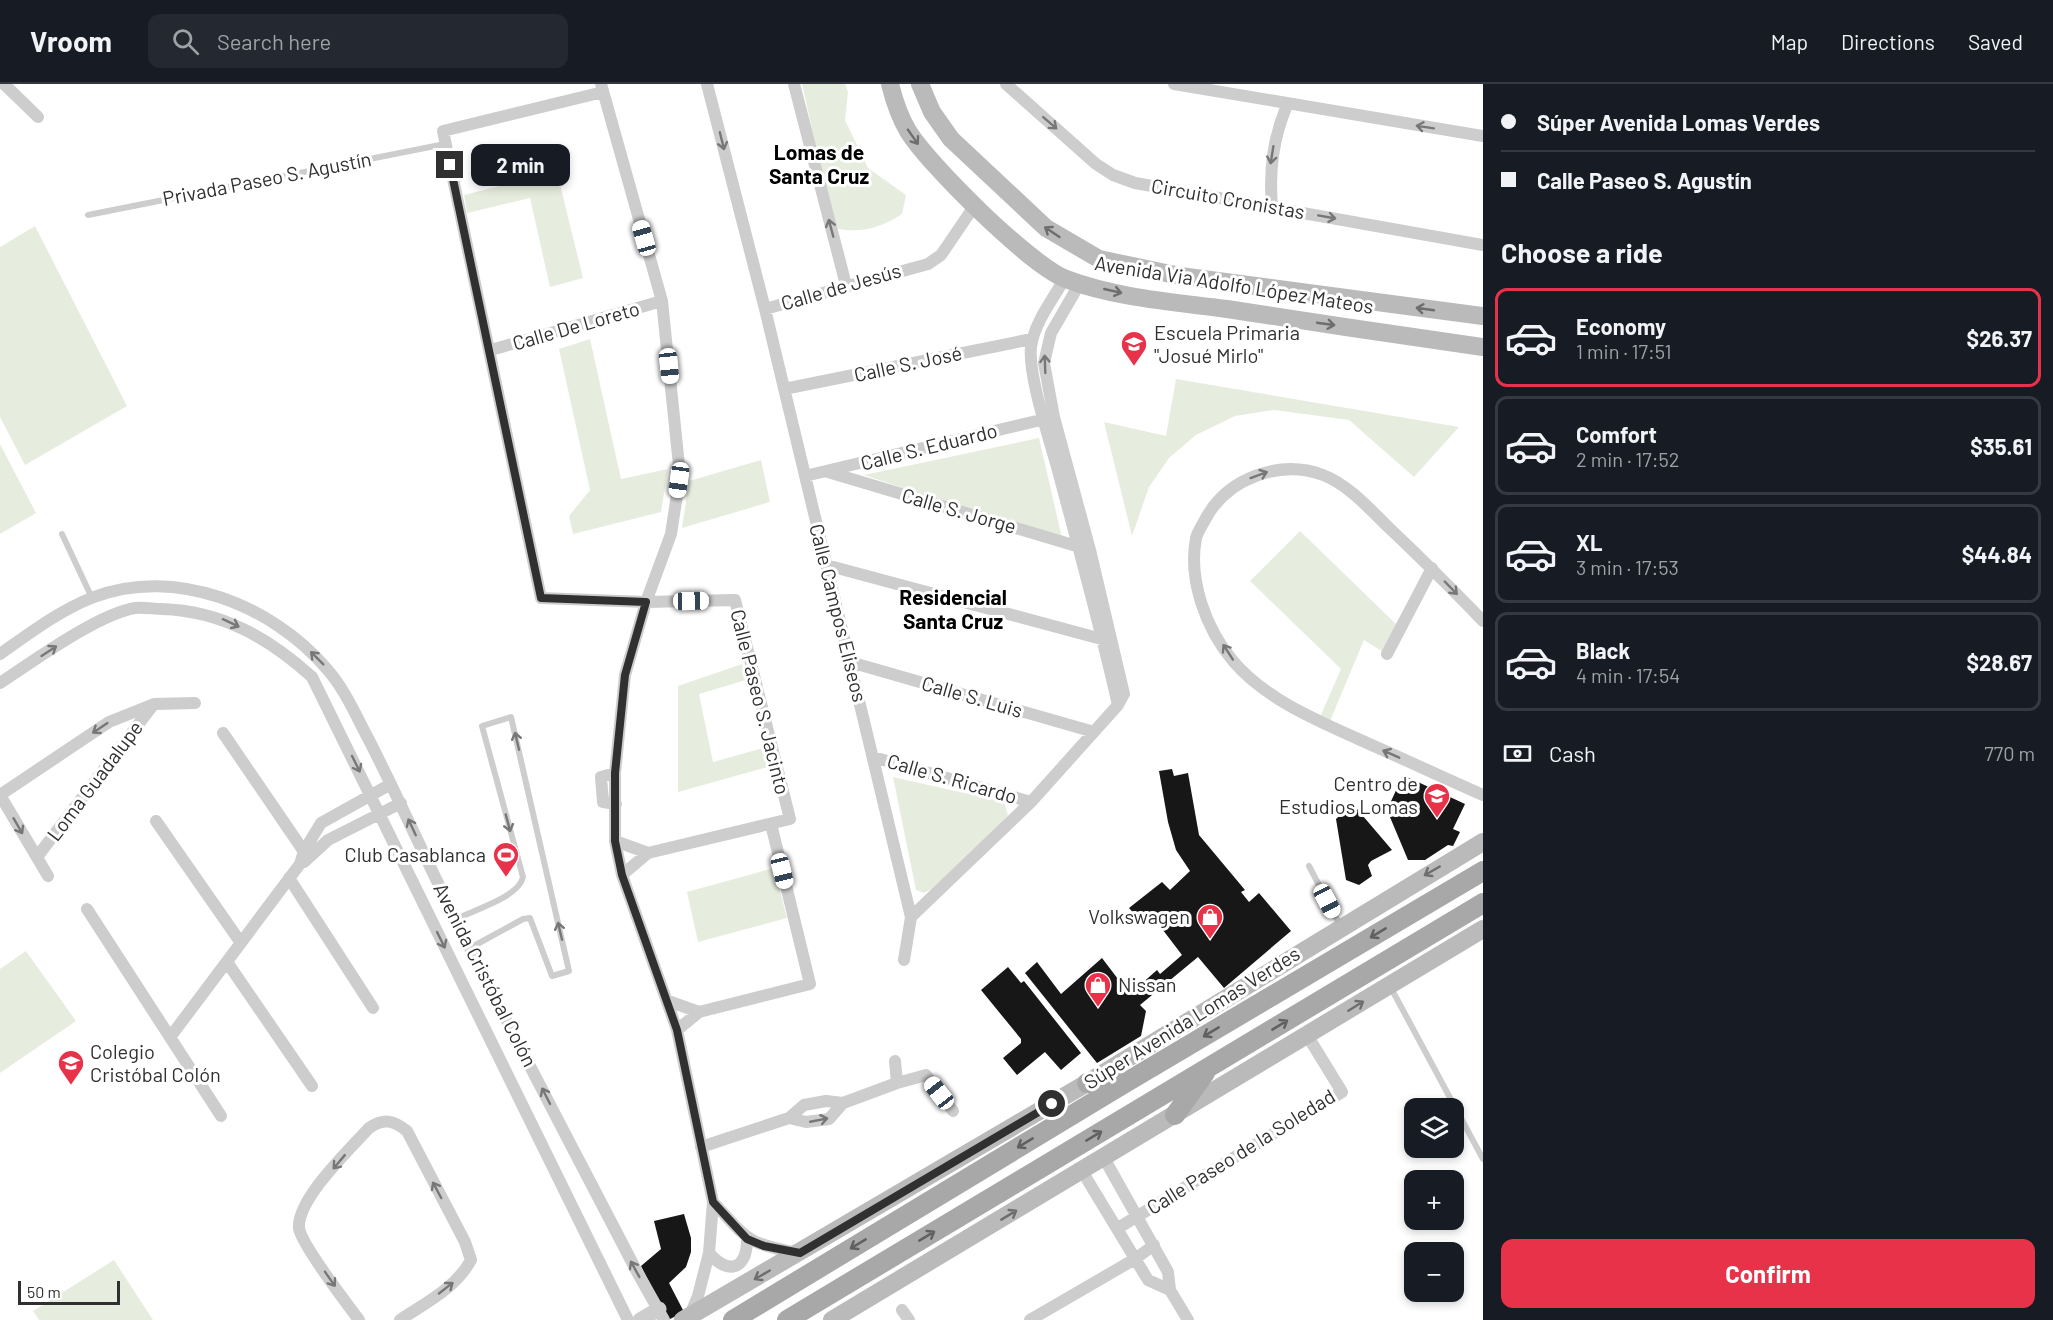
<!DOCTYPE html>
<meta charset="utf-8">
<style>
body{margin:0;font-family:Barlow,sans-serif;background:#242831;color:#f1f3f6;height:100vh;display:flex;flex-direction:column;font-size:22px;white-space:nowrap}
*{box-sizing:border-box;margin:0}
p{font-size:20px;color:#9ea1a6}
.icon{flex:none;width:33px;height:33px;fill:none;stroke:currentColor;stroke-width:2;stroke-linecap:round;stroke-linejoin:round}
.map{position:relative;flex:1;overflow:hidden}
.sheet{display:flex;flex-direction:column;background:#171b24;width:570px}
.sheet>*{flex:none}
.hud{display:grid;align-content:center;height:132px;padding:0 18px;background:#171b24}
.controls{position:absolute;left:1404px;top:1014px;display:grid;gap:12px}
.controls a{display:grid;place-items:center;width:60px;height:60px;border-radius:12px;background:#171b24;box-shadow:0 3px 9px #0003;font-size:30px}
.scale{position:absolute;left:18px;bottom:15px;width:102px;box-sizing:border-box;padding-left:6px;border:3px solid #303030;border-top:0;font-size:16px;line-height:21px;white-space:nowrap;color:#303030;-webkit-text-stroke:4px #fff;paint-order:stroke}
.end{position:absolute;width:27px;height:27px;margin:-14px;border:8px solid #303030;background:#fff;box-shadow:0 0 0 3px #fff}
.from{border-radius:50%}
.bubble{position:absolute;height:42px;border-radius:12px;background:#171b24;box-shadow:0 3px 9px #0003;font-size:20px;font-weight:700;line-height:42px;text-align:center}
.car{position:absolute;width:18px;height:36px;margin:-18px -9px;border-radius:8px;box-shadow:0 0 4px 2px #0007;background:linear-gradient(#fff 24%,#345 0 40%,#fff 0 76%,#345 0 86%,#fff 0)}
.hud b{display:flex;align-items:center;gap:21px;height:57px;font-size:22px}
.hud b+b{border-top:2px solid #363941}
.hud i{width:15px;height:15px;background:#f1f3f6}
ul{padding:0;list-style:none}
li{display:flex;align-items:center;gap:18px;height:99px;margin:0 12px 9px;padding:0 6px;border:3px solid #363941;border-radius:12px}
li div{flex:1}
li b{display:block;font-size:22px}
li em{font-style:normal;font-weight:700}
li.on{border-color:#e8324a}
li>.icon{width:54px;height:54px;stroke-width:1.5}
h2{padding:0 18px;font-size:27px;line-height:72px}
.pay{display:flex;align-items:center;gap:15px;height:66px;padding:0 18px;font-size:22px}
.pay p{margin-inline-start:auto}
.action{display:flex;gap:12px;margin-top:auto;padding:12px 18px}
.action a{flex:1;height:69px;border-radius:12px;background:#e8324a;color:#fff;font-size:24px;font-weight:700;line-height:69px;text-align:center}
header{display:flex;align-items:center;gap:36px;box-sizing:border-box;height:84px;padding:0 30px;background:#171b24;border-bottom:2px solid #363941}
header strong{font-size:28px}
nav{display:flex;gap:33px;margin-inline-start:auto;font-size:21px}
.search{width:420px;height:54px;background:#242831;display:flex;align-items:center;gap:15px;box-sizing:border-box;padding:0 21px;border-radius:12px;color:#9ea1a6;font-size:22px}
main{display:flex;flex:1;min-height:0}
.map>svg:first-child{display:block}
.green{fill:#e7edde}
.building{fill:#171717}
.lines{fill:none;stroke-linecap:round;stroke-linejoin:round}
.service{stroke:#cdcdcd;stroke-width:6}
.minor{stroke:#cdcdcd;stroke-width:12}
.tertiary{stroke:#cdcdcd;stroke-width:15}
.secondary{stroke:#bababa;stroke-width:18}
.primary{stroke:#a8a8a8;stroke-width:20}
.oneway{stroke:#777}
.oneway2{stroke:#6e6e6e}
.oneway3{stroke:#606060}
.route{stroke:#303030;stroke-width:8}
.labels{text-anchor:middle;stroke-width:6;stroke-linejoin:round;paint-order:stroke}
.street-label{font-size:20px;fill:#303030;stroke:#fff}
.poi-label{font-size:20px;fill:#303030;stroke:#fff;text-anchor:start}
.neighbourhood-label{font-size:21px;font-weight:bold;fill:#000;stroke:#fff}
</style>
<header>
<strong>Vroom</strong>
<div class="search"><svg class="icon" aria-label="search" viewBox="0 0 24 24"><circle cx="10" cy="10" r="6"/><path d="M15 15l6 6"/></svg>Search here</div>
<nav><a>Map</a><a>Directions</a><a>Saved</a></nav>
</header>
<main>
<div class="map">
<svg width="1483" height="1236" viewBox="0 0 1483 1236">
<rect width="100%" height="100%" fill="#fff"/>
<!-- green -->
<path class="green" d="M 802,0 L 845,0 L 848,8 L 845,36 L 868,84 L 906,111 L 902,130 C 880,144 861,150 834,144 Z
M 557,88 L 583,194 L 550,203 L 530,114 L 467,129 L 464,111 Z
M 35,142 L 127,322 L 25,381 L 0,333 L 0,163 Z
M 590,255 L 621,395 L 668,385 L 661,428 L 573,450 L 569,432 L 590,406 L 559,265 Z
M 1176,295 L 1459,343 L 1414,393 L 1349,336 L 1274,326 L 1235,332 L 1196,351 L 1169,374 L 1149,403 L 1132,452 L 1104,338 L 1166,352 Z
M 1039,354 L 1062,454 L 1032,446 L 864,391 Z
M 0,360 L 36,429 L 0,450 Z
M 761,376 L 770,418 L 682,444 L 689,397 Z
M 1300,447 L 1397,541 L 1383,568 L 1364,556 L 1330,637 L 1320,633 L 1341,585 L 1250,497 Z
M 742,580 L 746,596 L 699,610 L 713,678 L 763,664 L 768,683 L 678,708 L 678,602 Z
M 893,693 L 1004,718 L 1008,731 L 989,754 L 932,805 L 924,809 L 916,806 Z
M 774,784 L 787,834 L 698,858 L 687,808 Z
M 26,867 L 76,937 L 0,989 L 0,885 Z
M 114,1176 L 153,1236 L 39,1236 L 33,1227 Z"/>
<!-- building -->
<path class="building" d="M 1172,685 L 1174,692 L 1188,689 L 1199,751 L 1245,806 L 1241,808 L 1249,818 L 1259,809 L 1291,847 L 1224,904 L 1198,873 L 1140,921 L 1146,927 L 1141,952 L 1097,979 L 1025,889 L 1037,878 L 1061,910 L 1102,874 L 1121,899 L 1130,891 L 1139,902 L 1157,886 L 1160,890 L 1182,871 L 1153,833 L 1144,841 L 1129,824 L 1162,798 L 1170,806 L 1190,787 L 1176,766 L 1168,738 L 1159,687 Z
M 1403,691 L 1465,720 L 1453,745 L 1460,748 L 1453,762 L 1448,761 L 1425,776 L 1408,776 L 1387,726 Z
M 1357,725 L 1392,766 L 1371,777 L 1368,781 L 1372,792 L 1359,801 L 1346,796 L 1336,735 L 1345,727 Z
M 1008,883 L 1021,899 L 1024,897 L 1081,969 L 1061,986 L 1045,968 L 1017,991 L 1003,974 L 1021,959 L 1021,955 L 981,906 Z
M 684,1130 L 691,1154 L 691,1168 L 686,1183 L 669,1199 L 684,1228 L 668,1236 L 641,1182 L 661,1165 L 654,1137 Z"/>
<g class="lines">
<!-- service -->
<path class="service" d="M 88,131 L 445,60
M 62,450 L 92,514
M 1309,782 L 1341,843
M 456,835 C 474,826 519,813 523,793 L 482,642 L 511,633 L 569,887 L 552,892 L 530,834 L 523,835 L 470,864
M 1391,904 L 1483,1075"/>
<!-- minor -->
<path class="minor" d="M 4,0 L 38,33
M 601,0 L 662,217 L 680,391 L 671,450 L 646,518 L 625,591 L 615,689 L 615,757 L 622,791 L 677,946 L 713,1118 L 709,1169 L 698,1212 L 690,1231
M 707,0 L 765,225 L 911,833 L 904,876
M 794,0 L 846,201
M 1006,0 L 1096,80 L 1113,91 L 1135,99 L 1483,161
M 1174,0 L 1483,52
M 603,8 L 443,47 L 541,514 L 646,518 L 735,516 L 790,735 L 648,769 L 622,791
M 1272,123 C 1269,86 1273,55 1287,21
M 1065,194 C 1053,215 1034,239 1031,263 C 1028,291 1049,354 1057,383 C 1078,462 1100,541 1118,621
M 765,225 L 928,180 L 941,171 L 975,121
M 491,266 L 662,217
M 784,305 L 1032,255
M 828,388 L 1083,464
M 805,392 L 1049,334
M 826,481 L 1109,557
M 1483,537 C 1451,504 1419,472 1386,441 C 1368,423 1347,400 1323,391 C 1280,375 1228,394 1206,434 C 1203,440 1198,447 1196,454 C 1188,496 1206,545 1233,577 C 1267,617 1321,638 1367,659 C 1406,676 1444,694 1483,711
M 0,570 C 30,549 60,526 94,513 C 175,482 272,521 326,584 C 345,605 356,632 369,656 C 399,715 426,776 456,836 C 514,954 576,1070 636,1186 L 664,1236
M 1387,570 L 1432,484
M 850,578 L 1094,648
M 0,599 C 32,578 98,530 135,524 C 144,523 154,525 162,525 C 222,527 269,554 312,593 L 628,1236
M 223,649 L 307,772
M 873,673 L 1031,718
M 615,689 L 601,693 L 603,718 L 616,720
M 0,711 L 109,638 L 154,620 L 195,619
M 0,711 L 48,792
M 156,737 L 241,859
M 615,757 L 648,769
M 37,773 L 153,621
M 304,778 L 328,756 L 401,719
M 289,794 L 373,924
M 87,825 L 221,1032
M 911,833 L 1031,718 L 1118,621 L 1124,610 L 1090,466 L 1054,333 L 1044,279 L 1051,249 L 1080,199
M 227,878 L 312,1002
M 668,917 L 699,928
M 677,946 L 699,928 L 810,900 L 771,740
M 171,952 L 300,780 L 304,767 L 321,739 L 391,700
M 897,999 L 926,991 L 953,1027
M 789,1034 L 806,1038 L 829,1035 L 843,1019 L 897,999 L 895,977
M 701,1063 L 789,1034 L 804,1021 L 826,1017 L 843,1019
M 1104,1074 L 1168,1188 L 1170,1206 L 1188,1236
M 1082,1087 L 1148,1196 L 1170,1206
M 713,1118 C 748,1156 746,1159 798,1169
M 1118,1144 L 1342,1008 L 1307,951
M 709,1169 C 728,1191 747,1186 747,1156
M 902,1226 L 909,1236
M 359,1236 C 347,1220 301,1160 299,1144 C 297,1115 350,1065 369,1044 C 384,1034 393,1036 407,1047 L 465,1158 L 471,1176 C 456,1204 425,1219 400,1236
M 1030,1236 L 1135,1175 L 1154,1161"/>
<!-- tertiary -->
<path class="tertiary" d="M 640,1236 L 659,1225"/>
<!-- secondary -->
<path class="secondary" d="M 890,0 C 894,16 899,32 908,47 C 928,80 1030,181 1066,195 C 1116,214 1174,218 1227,225 C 1312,238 1398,251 1483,263
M 920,0 L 932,28 L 951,55 L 1046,144 L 1099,175 L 1180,192 L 1483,232
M 683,1236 L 1087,999 L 1483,758
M 832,1236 L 1483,845"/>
<!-- primary -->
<path class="primary" d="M 1087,999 L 1125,999
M 1175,1031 L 1205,989
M 733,1236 L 1125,999 L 1483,787
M 787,1236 L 1483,819"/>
</g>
<!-- one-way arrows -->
<defs><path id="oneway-shaft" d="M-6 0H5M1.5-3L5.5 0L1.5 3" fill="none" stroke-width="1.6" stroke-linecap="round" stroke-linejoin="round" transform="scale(1.5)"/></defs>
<g class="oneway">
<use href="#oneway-shaft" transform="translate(1050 39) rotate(41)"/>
<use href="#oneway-shaft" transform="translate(1425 43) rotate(-171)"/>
<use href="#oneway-shaft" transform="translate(722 57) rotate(76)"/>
<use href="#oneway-shaft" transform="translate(1272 71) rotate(99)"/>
<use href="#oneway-shaft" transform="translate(1327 133) rotate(10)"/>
<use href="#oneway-shaft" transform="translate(831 144) rotate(-105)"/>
<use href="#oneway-shaft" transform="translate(1045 280) rotate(-92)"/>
<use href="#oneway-shaft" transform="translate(1259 391) rotate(-20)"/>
<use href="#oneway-shaft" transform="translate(1451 504) rotate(46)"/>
<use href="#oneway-shaft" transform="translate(231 539) rotate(25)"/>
<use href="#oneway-shaft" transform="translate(49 567) rotate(-33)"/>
<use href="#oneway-shaft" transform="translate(1228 568) rotate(-123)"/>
<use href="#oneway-shaft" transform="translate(317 574) rotate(-135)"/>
<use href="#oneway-shaft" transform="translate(100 644) rotate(146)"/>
<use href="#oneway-shaft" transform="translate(517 657) rotate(-103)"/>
<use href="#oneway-shaft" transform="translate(1391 670) rotate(-156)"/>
<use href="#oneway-shaft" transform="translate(356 680) rotate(64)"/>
<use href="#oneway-shaft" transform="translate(508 739) rotate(75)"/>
<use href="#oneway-shaft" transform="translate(18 742) rotate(60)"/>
<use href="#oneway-shaft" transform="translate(412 743) rotate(-115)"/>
<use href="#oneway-shaft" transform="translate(560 847) rotate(-103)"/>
<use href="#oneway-shaft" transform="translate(441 856) rotate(64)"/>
<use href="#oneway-shaft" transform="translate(546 1012) rotate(-117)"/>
<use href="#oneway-shaft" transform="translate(819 1036) rotate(-11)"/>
<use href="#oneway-shaft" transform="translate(339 1078) rotate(130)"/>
<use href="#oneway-shaft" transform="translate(437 1106) rotate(-118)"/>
<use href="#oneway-shaft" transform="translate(635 1185) rotate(-119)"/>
<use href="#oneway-shaft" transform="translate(330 1195) rotate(55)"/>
<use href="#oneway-shaft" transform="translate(446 1204) rotate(-38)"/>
</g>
<g class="oneway2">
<use href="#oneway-shaft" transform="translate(913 53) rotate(55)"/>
<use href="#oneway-shaft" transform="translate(1052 148) rotate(-146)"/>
<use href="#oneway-shaft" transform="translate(1113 207) rotate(13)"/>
<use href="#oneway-shaft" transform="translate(1425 225) rotate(-172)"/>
<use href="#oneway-shaft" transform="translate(1326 240) rotate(8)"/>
<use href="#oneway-shaft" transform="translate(1432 787) rotate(150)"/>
<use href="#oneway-shaft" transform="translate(1356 922) rotate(-32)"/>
<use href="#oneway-shaft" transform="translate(1009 1131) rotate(-31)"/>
<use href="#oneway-shaft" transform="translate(762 1191) rotate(150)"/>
</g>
<g class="oneway3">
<use href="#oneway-shaft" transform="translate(1378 849) rotate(149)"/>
<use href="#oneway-shaft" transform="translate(1280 941) rotate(-31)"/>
<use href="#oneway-shaft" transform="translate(1211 948) rotate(149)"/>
<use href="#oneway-shaft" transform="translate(1094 1052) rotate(-31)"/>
<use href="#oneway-shaft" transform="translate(1025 1059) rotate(149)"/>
<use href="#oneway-shaft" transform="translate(927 1152) rotate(-31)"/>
<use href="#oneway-shaft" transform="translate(858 1160) rotate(149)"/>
</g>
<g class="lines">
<!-- route -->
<path class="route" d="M 450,81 L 541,514 L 646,518 L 625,591 L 615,689 L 615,757 L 622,791 L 677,946 L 713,1118 L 747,1155 L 764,1162 L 800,1169 L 1052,1020"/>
</g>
<!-- icons -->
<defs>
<g id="school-pin" transform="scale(1.35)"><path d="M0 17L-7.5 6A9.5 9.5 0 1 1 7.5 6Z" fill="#e8324a" stroke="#fff"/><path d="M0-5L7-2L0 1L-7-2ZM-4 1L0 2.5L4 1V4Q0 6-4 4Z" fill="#fff"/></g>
<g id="stadium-pin" transform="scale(1.35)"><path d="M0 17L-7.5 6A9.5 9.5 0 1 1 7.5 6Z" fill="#e8324a" stroke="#fff"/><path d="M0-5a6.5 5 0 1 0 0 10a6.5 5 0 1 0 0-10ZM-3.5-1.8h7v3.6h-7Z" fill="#fff"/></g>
<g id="shop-pin" transform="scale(1.35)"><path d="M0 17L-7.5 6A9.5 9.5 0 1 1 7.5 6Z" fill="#e8324a" stroke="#fff"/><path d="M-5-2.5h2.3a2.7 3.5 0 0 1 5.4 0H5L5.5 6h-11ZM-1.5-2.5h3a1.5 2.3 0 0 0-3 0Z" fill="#fff"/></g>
</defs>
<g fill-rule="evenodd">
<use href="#school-pin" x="1134" y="260"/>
<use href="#school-pin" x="1437" y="712"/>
<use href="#stadium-pin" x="506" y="771"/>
<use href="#shop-pin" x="1210" y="833"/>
<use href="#shop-pin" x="1098" y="901"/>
<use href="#school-pin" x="71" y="979"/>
</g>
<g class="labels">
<!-- street labels -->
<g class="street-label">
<text transform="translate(267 95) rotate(-11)" y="7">Privada Paseo S. Agustín</text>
<text transform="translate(1228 115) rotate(10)" y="7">Circuito Cronistas</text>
<text transform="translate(1234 201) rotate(9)" y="7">Avenida Via Adolfo López Mateos</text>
<text transform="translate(841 203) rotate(-16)" y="7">Calle de Jesús</text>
<text transform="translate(576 242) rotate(-16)" y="7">Calle De Loreto</text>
<text transform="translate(908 280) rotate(-12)" y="7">Calle S. José</text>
<text transform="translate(929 363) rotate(-14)" y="7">Calle S. Eduardo</text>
<text transform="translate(959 427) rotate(16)" y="7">Calle S. Jorge</text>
<text transform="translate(838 529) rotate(76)" y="7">Calle Campos Eliseos</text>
<text transform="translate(972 613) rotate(16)" y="7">Calle S. Luis</text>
<text transform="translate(760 618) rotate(76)" y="7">Calle Paseo S. Jacinto</text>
<text transform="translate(952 695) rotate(16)" y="7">Calle S. Ricardo</text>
<text transform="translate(95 697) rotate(-53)" y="7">Loma Guadalupe</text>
<text transform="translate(485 891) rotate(63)" y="7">Avenida Cristóbal Colón</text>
<text transform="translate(1192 934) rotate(-32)" y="7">Súper Avenida Lomas Verdes</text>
<text transform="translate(1241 1068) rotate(-32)" y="7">Calle Paseo de la Soledad</text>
</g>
<!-- poi labels -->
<g class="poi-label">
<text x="1154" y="256">Escuela Primaria<tspan x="1154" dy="23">"Josué Mirlo"</tspan></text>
<text x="1418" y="707" text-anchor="end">Centro de<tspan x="1418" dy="23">Estudios Lomas</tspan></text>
<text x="486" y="778" text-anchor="end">Club Casablanca</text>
<text x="1190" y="840" text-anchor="end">Volkswagen</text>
<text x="1118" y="908">Nissan</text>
<text x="90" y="975">Colegio<tspan x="90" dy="23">Cristóbal Colón</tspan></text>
</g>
<!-- neighbourhood labels -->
<g class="neighbourhood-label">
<text x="819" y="76">Lomas de<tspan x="819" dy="24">Santa Cruz</tspan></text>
<text x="953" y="521">Residencial<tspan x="953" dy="24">Santa Cruz</tspan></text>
</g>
</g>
</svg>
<div class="controls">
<a><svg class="icon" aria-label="layers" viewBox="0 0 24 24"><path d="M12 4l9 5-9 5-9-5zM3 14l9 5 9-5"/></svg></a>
<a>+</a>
<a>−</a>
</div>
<div class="scale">50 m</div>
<i class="end from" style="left:1052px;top:1020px"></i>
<i class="end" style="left:450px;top:81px"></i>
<div class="bubble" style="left:471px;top:60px;width:99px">2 min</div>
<i class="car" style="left:644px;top:154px;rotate:344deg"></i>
<i class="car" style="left:669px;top:282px;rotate:174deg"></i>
<i class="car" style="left:679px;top:396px;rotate:188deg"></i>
<i class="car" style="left:691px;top:517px;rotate:89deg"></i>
<i class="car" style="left:782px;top:787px;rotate:166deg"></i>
<i class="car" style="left:1327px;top:817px;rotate:152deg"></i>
<i class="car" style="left:939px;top:1009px;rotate:322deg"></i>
</div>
<section class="sheet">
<div class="hud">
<b><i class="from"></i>Súper Avenida Lomas Verdes</b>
<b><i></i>Calle Paseo S. Agustín</b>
</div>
<h2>Choose a ride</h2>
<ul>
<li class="on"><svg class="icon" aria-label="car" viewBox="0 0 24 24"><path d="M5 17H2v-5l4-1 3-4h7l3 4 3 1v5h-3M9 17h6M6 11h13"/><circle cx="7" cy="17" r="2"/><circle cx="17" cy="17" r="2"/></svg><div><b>Economy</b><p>1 min · 17:51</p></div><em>$26.37</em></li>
<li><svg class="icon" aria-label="car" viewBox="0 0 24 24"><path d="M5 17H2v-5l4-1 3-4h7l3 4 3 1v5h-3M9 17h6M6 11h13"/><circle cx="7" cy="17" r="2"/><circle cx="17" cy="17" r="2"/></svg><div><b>Comfort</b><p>2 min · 17:52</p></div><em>$35.61</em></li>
<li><svg class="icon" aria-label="car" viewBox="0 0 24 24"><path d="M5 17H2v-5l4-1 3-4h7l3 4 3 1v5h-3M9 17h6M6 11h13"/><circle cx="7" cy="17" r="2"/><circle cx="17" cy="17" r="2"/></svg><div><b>XL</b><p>3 min · 17:53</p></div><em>$44.84</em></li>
<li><svg class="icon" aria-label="car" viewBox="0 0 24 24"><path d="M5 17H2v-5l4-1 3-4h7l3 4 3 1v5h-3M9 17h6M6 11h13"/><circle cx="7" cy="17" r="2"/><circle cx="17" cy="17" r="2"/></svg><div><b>Black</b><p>4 min · 17:54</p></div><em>$28.67</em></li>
</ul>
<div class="pay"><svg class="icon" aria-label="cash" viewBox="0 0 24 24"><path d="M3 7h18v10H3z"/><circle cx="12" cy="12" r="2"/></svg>Cash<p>770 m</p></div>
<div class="action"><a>Confirm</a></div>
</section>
</main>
